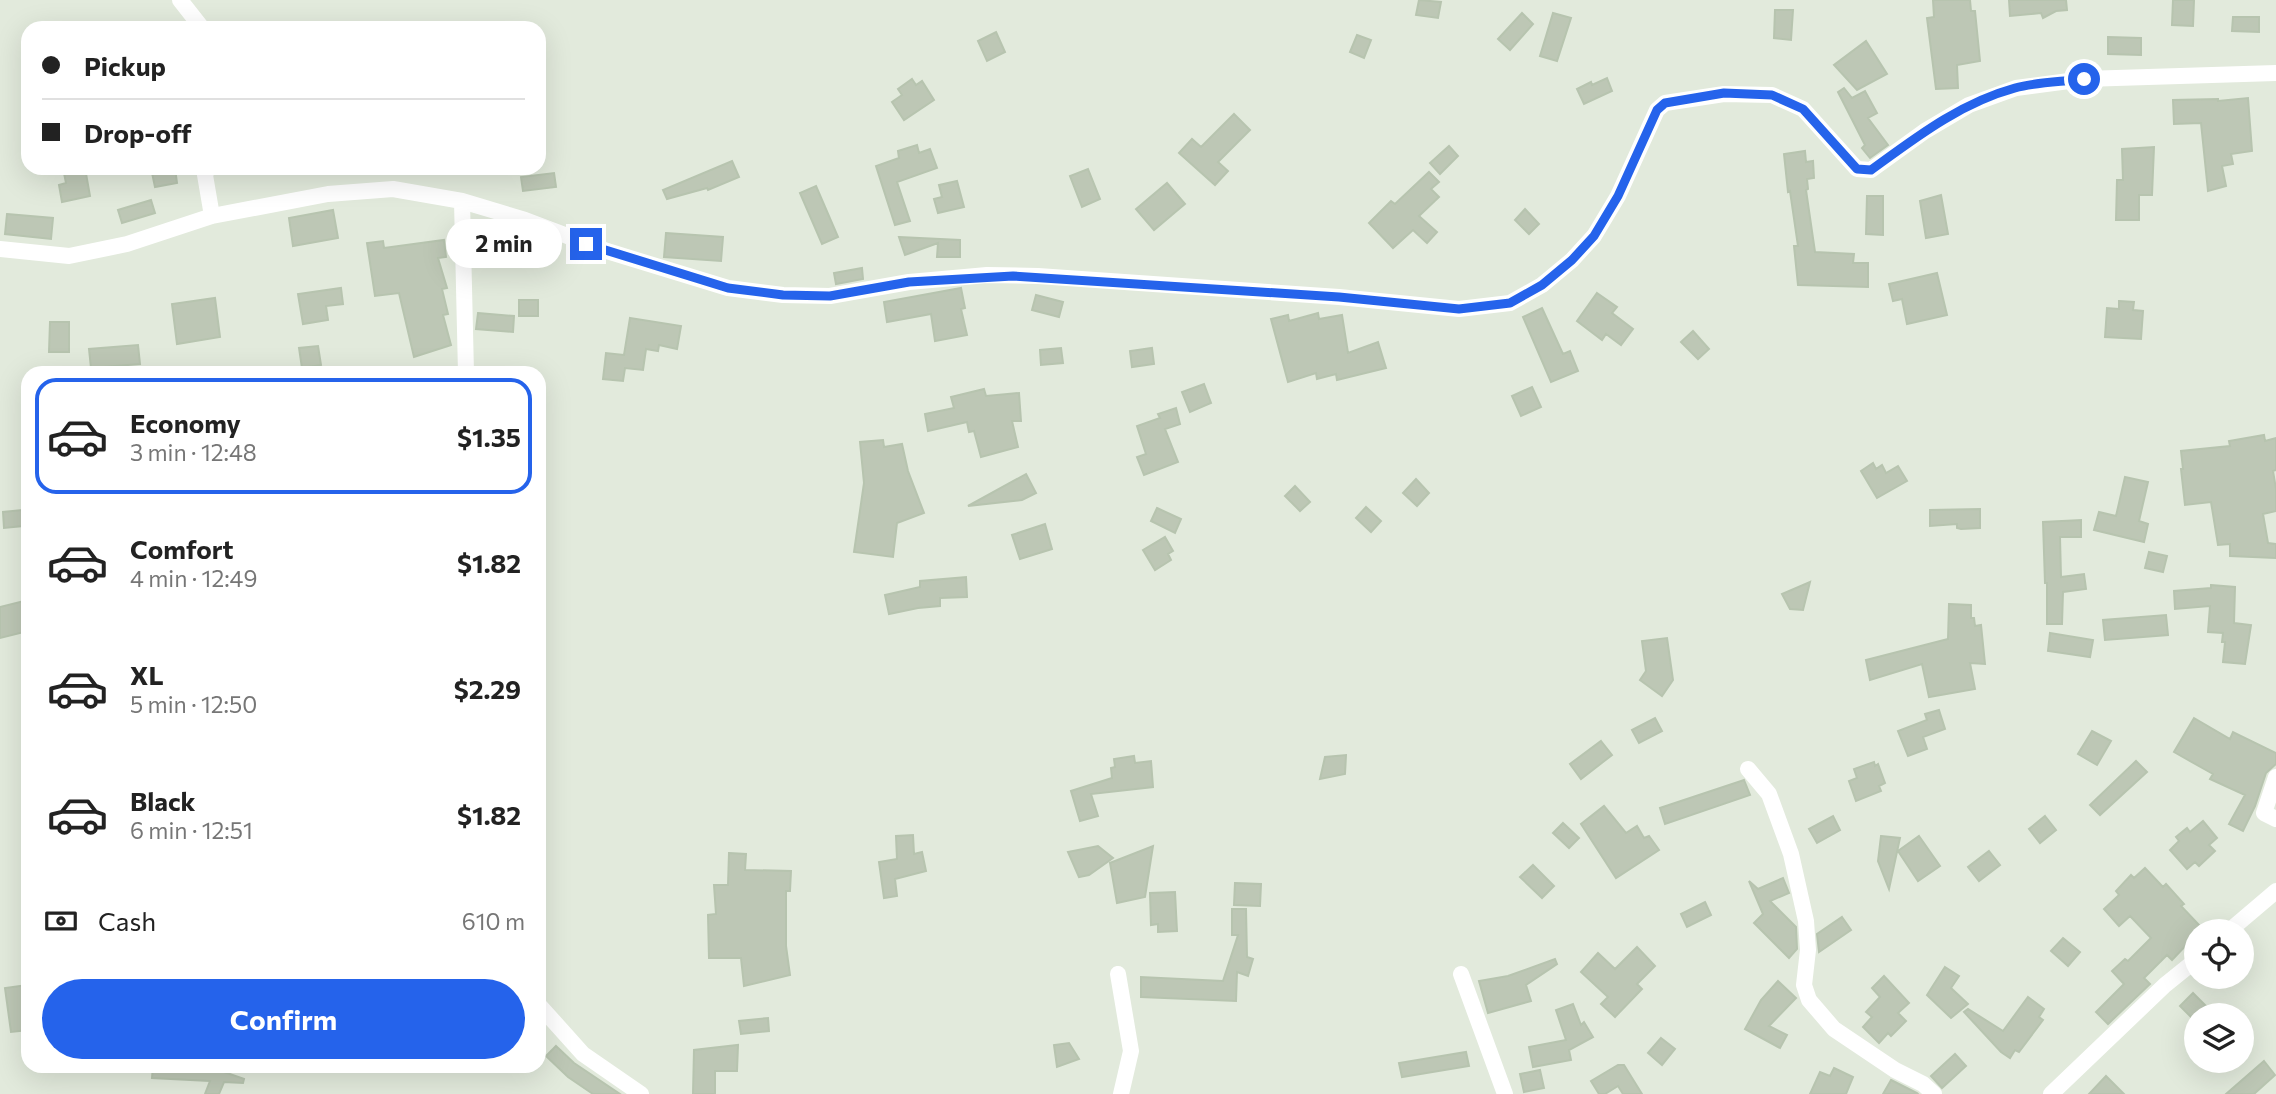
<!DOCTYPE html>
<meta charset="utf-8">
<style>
body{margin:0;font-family:Commissioner,sans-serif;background:#f2f2f2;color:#222;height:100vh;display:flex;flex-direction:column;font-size:26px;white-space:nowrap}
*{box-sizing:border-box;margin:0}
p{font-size:23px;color:#767676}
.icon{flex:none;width:38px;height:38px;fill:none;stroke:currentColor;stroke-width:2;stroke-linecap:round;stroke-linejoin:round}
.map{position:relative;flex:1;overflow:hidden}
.panel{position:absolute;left:21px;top:366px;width:525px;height:707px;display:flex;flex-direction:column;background:#fff;border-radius:21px;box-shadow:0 7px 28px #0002}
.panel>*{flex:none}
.banner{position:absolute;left:21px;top:21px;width:525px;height:154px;border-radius:21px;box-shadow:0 7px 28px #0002;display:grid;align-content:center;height:154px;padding:0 21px;background:#fff}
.controls{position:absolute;left:2184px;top:919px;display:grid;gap:14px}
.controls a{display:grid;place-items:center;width:70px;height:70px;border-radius:50%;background:#fff;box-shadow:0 7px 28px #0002;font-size:35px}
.end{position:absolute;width:32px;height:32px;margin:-16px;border:9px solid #2563eb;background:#fff;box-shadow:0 0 0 4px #fff}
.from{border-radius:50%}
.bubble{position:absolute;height:49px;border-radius:24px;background:#fff;box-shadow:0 7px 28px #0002;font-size:23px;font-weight:700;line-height:49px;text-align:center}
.banner b{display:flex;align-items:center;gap:24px;height:66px;font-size:26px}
.banner b+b{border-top:2px solid #e0e0e0}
.banner i{width:18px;height:18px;background:#222}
ul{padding:12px 0 0;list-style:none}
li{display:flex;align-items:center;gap:21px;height:116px;margin:0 14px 10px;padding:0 7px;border:4px solid transparent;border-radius:21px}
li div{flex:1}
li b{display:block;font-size:26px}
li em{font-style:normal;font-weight:700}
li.current{border-color:#2563eb}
li>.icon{width:63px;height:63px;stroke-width:1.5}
.pay{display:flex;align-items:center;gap:18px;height:77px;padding:0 21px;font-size:26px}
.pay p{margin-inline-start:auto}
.cta{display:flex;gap:14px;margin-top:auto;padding:14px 21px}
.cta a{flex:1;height:80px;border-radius:42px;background:#2563eb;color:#fff;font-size:28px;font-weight:700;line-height:80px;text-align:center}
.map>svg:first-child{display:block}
.building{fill:#bdc7b5;stroke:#b7c4af;stroke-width:2}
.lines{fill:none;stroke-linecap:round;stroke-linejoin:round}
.minor{stroke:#fff;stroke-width:16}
.route{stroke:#2563eb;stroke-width:9}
</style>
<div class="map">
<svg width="2276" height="1094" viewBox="0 0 2276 1094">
<rect width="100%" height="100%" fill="#e2eadc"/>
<!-- building -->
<path class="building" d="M 1419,0 L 1441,2 L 1438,18 L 1416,15 Z
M 1933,0 L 1970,0 L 1971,11 L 1975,11 L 1980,61 L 1957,65 L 1958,88 L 1936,89 L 1927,18 L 1934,17 Z
M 2009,0 L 2066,0 L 2067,10 L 2056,11 L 2043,18 L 2041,13 L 2010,16 Z
M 2173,0 L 2194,0 L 2193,26 L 2172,25 Z
M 1775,10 L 1793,10 L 1791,40 L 1774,38 Z
M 1522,13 L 1533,24 L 1510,50 L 1498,39 Z
M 1553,13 L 1571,18 L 1557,61 L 1540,56 Z
M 2233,17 L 2259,17 L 2259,32 L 2232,31 Z
M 996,32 L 1005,52 L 987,61 L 978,41 Z
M 1357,35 L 1371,40 L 1364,58 L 1350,52 Z
M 2108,37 L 2141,38 L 2141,55 L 2108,54 Z
M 1866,41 L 1887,74 L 1857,90 L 1834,65 Z
M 1607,78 L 1612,91 L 1584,104 L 1577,89 L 1591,82 L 1592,85 Z
M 912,79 L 916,85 L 922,81 L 934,100 L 904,120 L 892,102 L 902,95 L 898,89 Z
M 1844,88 L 1852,98 L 1865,91 L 1877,113 L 1868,118 L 1888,145 L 1870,158 L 1862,148 L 1865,145 L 1838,92 Z
M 2248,98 L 2252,151 L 2231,154 L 2233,164 L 2222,166 L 2226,186 L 2208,191 L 2201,123 L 2174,124 L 2173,100 L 2218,99 L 2218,101 Z
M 1234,114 L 1250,130 L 1218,162 L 1228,171 L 1215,185 L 1179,153 L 1192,139 L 1201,147 Z
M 917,145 L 919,153 L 930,149 L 937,168 L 897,182 L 910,221 L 895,225 L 876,166 L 899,158 L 898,151 Z
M 1449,146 L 1458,156 L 1440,174 L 1430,163 Z
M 2154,147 L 2152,195 L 2139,195 L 2139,220 L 2116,220 L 2117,180 L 2123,180 L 2122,149 Z
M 1805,151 L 1806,162 L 1813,161 L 1814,178 L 1807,179 L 1808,189 L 1806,190 L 1815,252 L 1854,254 L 1853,263 L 1868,263 L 1868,287 L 1798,285 L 1794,246 L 1798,246 L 1790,191 L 1788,192 L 1784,154 Z
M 732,161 L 739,177 L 708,190 L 707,188 L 667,199 L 663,190 Z
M 63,168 L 85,168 L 90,196 L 62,202 L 59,185 L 66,183 Z
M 151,168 L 175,168 L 177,183 L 155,187 Z
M 1088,169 L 1100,199 L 1082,207 L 1070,176 Z
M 1429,172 L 1439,182 L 1431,189 L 1439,197 L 1419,216 L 1437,232 L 1427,243 L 1413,230 L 1393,248 L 1369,223 L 1391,201 L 1395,204 Z
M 554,173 L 556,187 L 523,191 L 521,177 Z
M 957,181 L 964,207 L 938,213 L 934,199 L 942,197 L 939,185 Z
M 1167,183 L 1185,204 L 1154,230 L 1136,209 Z
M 816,186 L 838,237 L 822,244 L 800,193 Z
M 1941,195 L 1948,234 L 1926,238 L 1920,201 Z
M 1867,196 L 1883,196 L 1883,235 L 1866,234 Z
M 151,200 L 155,213 L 122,223 L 118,210 Z
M 1525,209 L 1539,224 L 1529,234 L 1515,220 Z
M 333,210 L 338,238 L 293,246 L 289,218 Z
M 7,214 L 53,218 L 51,239 L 5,234 Z
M 666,233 L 723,237 L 721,261 L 664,257 Z
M 899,237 L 960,240 L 960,257 L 937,257 L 938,243 L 905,255 Z
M 444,240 L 446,257 L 438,258 L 447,288 L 442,289 L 448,314 L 443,315 L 451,345 L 414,357 L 399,293 L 375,296 L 367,243 L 383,241 L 384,248 Z
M 862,268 L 863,279 L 836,284 L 834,273 Z
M 1937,273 L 1947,315 L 1907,324 L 1902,299 L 1893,301 L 1889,284 Z
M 341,288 L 343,304 L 326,306 L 328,320 L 303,324 L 298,294 Z
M 961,288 L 965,308 L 961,309 L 967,335 L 935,341 L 931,314 L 887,322 L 884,302 Z
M 1597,293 L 1617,307 L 1612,313 L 1633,329 L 1621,345 L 1606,334 L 1602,340 L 1577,321 Z
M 1036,295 L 1063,302 L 1059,317 L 1032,310 Z
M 215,298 L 220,337 L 177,344 L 172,304 Z
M 519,300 L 538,300 L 538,316 L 519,316 Z
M 2119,301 L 2134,302 L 2133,310 L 2143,311 L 2141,339 L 2105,337 L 2107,308 L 2119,309 Z
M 1542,308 L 1563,354 L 1570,351 L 1578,371 L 1551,382 L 1523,317 Z
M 478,313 L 514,316 L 513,332 L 476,329 Z
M 1318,313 L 1319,319 L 1342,315 L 1348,353 L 1378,342 L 1386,368 L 1337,380 L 1336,374 L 1317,379 L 1316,373 L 1288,382 L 1271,319 L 1288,315 L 1289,321 Z
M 630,318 L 681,326 L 677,349 L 659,345 L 658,351 L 646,349 L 643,370 L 625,368 L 623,381 L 603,379 L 606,353 L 624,355 Z
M 50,322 L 69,322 L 69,352 L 49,352 Z
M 1693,331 L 1709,349 L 1698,359 L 1681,342 Z
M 138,345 L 140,364 L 91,368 L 89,349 Z
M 318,346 L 321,365 L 302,368 L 299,348 Z
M 1061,348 L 1063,363 L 1041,365 L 1040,350 Z
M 1152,348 L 1154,364 L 1132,367 L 1130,351 Z
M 1204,384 L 1211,403 L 1190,412 L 1182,392 Z
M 1532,387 L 1541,407 L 1521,416 L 1512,396 Z
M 984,389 L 986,396 L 1019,393 L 1021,421 L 1012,421 L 1018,447 L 981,457 L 974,431 L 969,432 L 967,422 L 928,431 L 925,414 L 954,408 L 951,397 Z
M 1176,408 L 1180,424 L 1165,429 L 1178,462 L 1144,475 L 1137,457 L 1146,454 L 1137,426 L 1160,418 L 1158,414 Z
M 2264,435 L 2265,441 L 2276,438 L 2276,470 L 2273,471 L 2276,489 L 2276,511 L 2263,514 L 2268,543 L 2276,544 L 2276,558 L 2230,556 L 2230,544 L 2218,545 L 2211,502 L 2185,505 L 2181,469 L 2183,469 L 2181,451 L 2230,446 L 2229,441 Z
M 883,440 L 884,447 L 902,444 L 908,471 L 924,513 L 897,523 L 893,557 L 854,552 L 864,483 L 860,442 Z
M 1873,463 L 1876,469 L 1882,465 L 1886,473 L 1898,466 L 1907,481 L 1877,498 L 1861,471 Z
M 1026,474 L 1036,493 L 1022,500 L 968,506 Z
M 2125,477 L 2148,482 L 2139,521 L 2148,524 L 2144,542 L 2094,530 L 2099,512 L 2116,516 Z
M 1416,479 L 1429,493 L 1417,506 L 1403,493 Z
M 1295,486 L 1310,502 L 1300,511 L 1285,496 Z
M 1366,507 L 1381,521 L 1371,532 L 1356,518 Z
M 1157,508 L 1181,519 L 1175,533 L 1151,521 Z
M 1980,509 L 1980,528 L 1961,529 L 1957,528 L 1957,524 L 1930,526 L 1930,510 Z
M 22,510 L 23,526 L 4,528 L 3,512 Z
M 2081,520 L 2081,537 L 2060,537 L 2061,577 L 2084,574 L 2086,589 L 2063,592 L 2062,624 L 2047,624 L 2047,583 L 2045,583 L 2043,522 Z
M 1045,524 L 1052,549 L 1020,559 L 1012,535 Z
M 1165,537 L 1173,551 L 1168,554 L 1171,560 L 1155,570 L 1143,550 Z
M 2149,552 L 2167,556 L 2163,572 L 2145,568 Z
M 966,577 L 967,597 L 940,598 L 940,606 L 918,608 L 889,614 L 885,595 L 920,587 L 920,581 Z
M 1810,582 L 1803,610 L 1790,609 L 1782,594 Z
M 2211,585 L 2235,587 L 2234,623 L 2251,625 L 2245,664 L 2223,662 L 2225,642 L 2222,642 L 2223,633 L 2208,632 L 2210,606 L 2175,609 L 2174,591 L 2211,588 Z
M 28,600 L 28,631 L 0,638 L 0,607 Z
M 1949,604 L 1971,605 L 1971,618 L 1974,618 L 1975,626 L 1981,625 L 1985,664 L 1970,663 L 1975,689 L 1929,697 L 1922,664 L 1870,680 L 1866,660 L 1948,639 Z
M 2166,615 L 2168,635 L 2105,640 L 2103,620 Z
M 2050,633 L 2093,640 L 2090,657 L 2048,651 Z
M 1667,638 L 1673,680 L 1662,696 L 1640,680 L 1646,671 L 1642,641 Z
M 1939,710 L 1945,729 L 1923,737 L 1927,749 L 1908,756 L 1898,731 L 1927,720 L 1925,714 Z
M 1655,718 L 1662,731 L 1639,743 L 1632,730 Z
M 2194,718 L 2230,739 L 2233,732 L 2276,753 L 2276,764 L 2266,773 L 2255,806 L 2243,831 L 2229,824 L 2245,795 L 2210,779 L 2213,774 L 2174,752 Z
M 2092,731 L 2111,741 L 2097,765 L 2078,754 Z
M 1601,741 L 1612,755 L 1581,779 L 1570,764 Z
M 1346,755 L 1345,774 L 1320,779 L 1325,757 Z
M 1134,756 L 1135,763 L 1151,761 L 1153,787 L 1091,794 L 1098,816 L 1080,821 L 1071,791 L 1112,778 L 1111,768 L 1115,767 L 1114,759 Z
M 2136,761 L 2147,772 L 2100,815 L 2090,805 Z
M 1874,762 L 1875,766 L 1878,764 L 1885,783 L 1879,786 L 1881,791 L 1856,801 L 1849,781 L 1857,778 L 1854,769 Z
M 1744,780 L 1750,795 L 1665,824 L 1660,808 Z
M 1604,806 L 1626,833 L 1637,826 L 1644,838 L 1649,836 L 1659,850 L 1616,878 L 1581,824 Z
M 1833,816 L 1840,830 L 1817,843 L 1809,829 Z
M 2045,816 L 2056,830 L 2040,843 L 2029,829 Z
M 2203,821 L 2217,838 L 2209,845 L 2215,851 L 2199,866 L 2195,862 L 2187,869 L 2170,850 L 2179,841 L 2176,837 L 2187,828 L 2190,832 Z
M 1563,823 L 1579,838 L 1569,848 L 1553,833 Z
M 913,835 L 914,854 L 922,852 L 926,871 L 895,879 L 897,896 L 884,898 L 879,862 L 897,859 L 896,836 Z
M 1881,836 L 1900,838 L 1889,889 L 1878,861 Z
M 1919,836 L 1940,866 L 1918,881 L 1898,851 Z
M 1098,846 L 1113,858 L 1089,875 L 1079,877 L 1068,852 Z
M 1153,846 L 1145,897 L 1117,903 L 1110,863 Z
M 1989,851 L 2000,865 L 1979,881 L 1968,867 Z
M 729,853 L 746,854 L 745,870 L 791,871 L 790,891 L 786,891 L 786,946 L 790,975 L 744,986 L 741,958 L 709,958 L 708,915 L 716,914 L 714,885 L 728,885 Z
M 1533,865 L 1554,886 L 1542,898 L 1520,877 Z
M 2145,868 L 2163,887 L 2166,884 L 2184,904 L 2181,906 L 2200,926 L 2190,937 L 2192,939 L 2172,960 L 2167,955 L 2144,978 L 2150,984 L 2108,1024 L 2096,1012 L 2124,984 L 2112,971 L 2125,959 L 2128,961 L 2151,938 L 2130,916 L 2119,926 L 2104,909 L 2119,895 L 2116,891 L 2131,875 L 2134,878 Z
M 1783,878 L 1789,893 L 1770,901 L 1796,927 L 1797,949 L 1789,958 L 1754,923 L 1763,914 L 1749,881 L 1758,889 Z
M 1235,883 L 1261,884 L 1260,906 L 1234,905 Z
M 1175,892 L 1177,931 L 1158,932 L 1158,924 L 1151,925 L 1150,893 Z
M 1705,902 L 1711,915 L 1687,927 L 1681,914 Z
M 1232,909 L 1246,909 L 1247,957 L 1253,959 L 1248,976 L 1237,972 L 1236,1001 L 1141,997 L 1141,977 L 1223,981 L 1238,935 L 1232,935 Z
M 1842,917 L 1851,930 L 1819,952 L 1817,934 Z
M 2063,938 L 2080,952 L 2068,966 L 2051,951 Z
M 1637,947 L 1655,966 L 1637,984 L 1642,989 L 1615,1017 L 1601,1004 L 1608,997 L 1581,972 L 1598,953 L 1615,969 Z
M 1555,959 L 1557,964 L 1526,985 L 1531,1001 L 1488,1013 L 1479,981 L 1508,976 Z
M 1945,967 L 1959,976 L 1951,988 L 1968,1004 L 1951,1018 L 1927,995 Z
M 1884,976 L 1909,1003 L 1898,1013 L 1906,1021 L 1891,1036 L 1888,1033 L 1879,1043 L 1863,1027 L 1872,1017 L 1866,1012 L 1880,997 L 1872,988 Z
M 1778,981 L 1796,998 L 1769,1026 L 1787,1035 L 1780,1048 L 1745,1029 L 1761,1000 Z
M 28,985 L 28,1030 L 11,1032 L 5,988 Z
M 2193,993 L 2206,1006 L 2193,1019 L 2180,1006 Z
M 2028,997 L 2044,1009 L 2039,1017 L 2043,1020 L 2019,1052 L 2015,1050 L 2010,1058 L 2001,1052 L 1964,1012 L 1968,1009 L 2003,1031 Z
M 1573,1004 L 1581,1025 L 1584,1022 L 1593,1037 L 1569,1050 L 1571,1060 L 1533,1067 L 1529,1047 L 1566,1040 L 1556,1010 Z
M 768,1018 L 769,1031 L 741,1034 L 739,1021 Z
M 1661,1038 L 1675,1049 L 1662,1065 L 1648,1053 Z
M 1069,1043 L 1079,1059 L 1057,1067 L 1054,1045 Z
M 738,1045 L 737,1071 L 715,1071 L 715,1094 L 693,1094 L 694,1050 Z
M 556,1046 L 574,1063 L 620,1094 L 593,1094 L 568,1077 L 546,1056 Z
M 1466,1052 L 1469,1066 L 1402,1077 L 1399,1063 Z
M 1955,1054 L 1966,1066 L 1942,1088 L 1931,1076 Z
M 2264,1061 L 2275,1075 L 2254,1094 L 2226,1094 Z
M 1618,1065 L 1624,1065 L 1642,1094 L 1623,1094 L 1618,1086 L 1605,1094 L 1599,1094 L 1591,1081 Z
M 153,1066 L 207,1066 L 244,1079 L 243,1083 L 224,1082 L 219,1094 L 205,1094 L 210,1081 L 152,1078 Z
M 1834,1068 L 1853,1077 L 1846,1094 L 1810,1094 L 1820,1072 L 1830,1076 Z
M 1540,1070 L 1544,1088 L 1524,1092 L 1520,1074 Z
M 2106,1076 L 2124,1094 L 2089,1094 Z
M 1891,1080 L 1917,1093 L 1918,1094 L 1883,1094 Z"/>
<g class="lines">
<!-- minor -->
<path class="minor" d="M 180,0 L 202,28
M 208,168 L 205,175 L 212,216
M 462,201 L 466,373
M 0,249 L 69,256 L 127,244 L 212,216 L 328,194 L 393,189 L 462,201 L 525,220 L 607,251 L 728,288 L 783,295 L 830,296 L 909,282 L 987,275 L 1038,276 L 1339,297 L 1459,309 L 1510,303 L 1542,285 L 1572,260 L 1594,236 L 1618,196 L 1657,110 L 1665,103 L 1724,94 L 1772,95 L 1803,109 L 1857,169 L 1871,170 L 1925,131 L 1969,105 L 2016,88 L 2084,79 L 2276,73
M 1748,769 L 1769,794 L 1791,854 L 1806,921 L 1808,950 L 1804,985 L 1809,1000 L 1834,1029 L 1895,1070 L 1923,1084 L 1934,1094
M 2276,777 L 2264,813 L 2276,819
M 2229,931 L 2276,891
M 1118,974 L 1131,1051 L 1121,1094
M 1461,974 L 1505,1094
M 539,1005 L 583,1054 L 641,1094
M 2051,1094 L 2165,985 L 2196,960"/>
</g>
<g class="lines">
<!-- route -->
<path class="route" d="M 586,244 L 728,288 L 783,295 L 830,296 L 909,282 L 1013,276 L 1339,297 L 1459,309 L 1510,303 L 1542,285 L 1572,260 L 1594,236 L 1618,196 L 1657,110 L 1665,103 L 1724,93 L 1772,95 L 1803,109 L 1857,169 L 1871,170 C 1915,138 1960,103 2015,88 C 2036,82 2061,82 2084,79"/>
</g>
</svg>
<div class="controls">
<a><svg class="icon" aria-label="locate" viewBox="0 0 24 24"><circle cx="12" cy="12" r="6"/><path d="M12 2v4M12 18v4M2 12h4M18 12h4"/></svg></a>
<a><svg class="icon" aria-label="layers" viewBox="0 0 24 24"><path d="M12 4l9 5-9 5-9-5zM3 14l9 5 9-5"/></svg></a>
</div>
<i class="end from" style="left:2084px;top:79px"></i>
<i class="end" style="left:586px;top:244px"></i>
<div class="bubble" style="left:446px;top:219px;width:116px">2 min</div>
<div class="banner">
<b><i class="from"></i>Pickup</b>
<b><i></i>Drop-off</b>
</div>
<section class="panel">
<ul>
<li class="current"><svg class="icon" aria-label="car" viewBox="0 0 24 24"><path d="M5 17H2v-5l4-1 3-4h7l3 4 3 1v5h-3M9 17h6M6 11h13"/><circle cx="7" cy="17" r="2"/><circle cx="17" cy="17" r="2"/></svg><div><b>Economy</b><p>3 min · 12:48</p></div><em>$1.35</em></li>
<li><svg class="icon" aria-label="car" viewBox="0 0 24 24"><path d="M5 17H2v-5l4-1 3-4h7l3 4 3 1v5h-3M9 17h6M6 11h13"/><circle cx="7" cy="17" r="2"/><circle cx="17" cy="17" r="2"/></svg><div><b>Comfort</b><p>4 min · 12:49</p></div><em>$1.82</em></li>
<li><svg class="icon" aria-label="car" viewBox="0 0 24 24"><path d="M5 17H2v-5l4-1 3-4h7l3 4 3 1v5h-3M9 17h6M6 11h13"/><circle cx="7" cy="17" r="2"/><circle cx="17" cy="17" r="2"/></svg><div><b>XL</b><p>5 min · 12:50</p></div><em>$2.29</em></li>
<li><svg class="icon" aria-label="car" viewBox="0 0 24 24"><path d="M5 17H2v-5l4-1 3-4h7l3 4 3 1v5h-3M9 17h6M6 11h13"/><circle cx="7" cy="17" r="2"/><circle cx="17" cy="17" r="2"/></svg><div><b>Black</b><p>6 min · 12:51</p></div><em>$1.82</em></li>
</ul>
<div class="pay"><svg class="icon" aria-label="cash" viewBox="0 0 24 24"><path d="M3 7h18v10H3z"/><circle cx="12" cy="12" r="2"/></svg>Cash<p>610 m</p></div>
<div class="cta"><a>Confirm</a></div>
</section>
</div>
